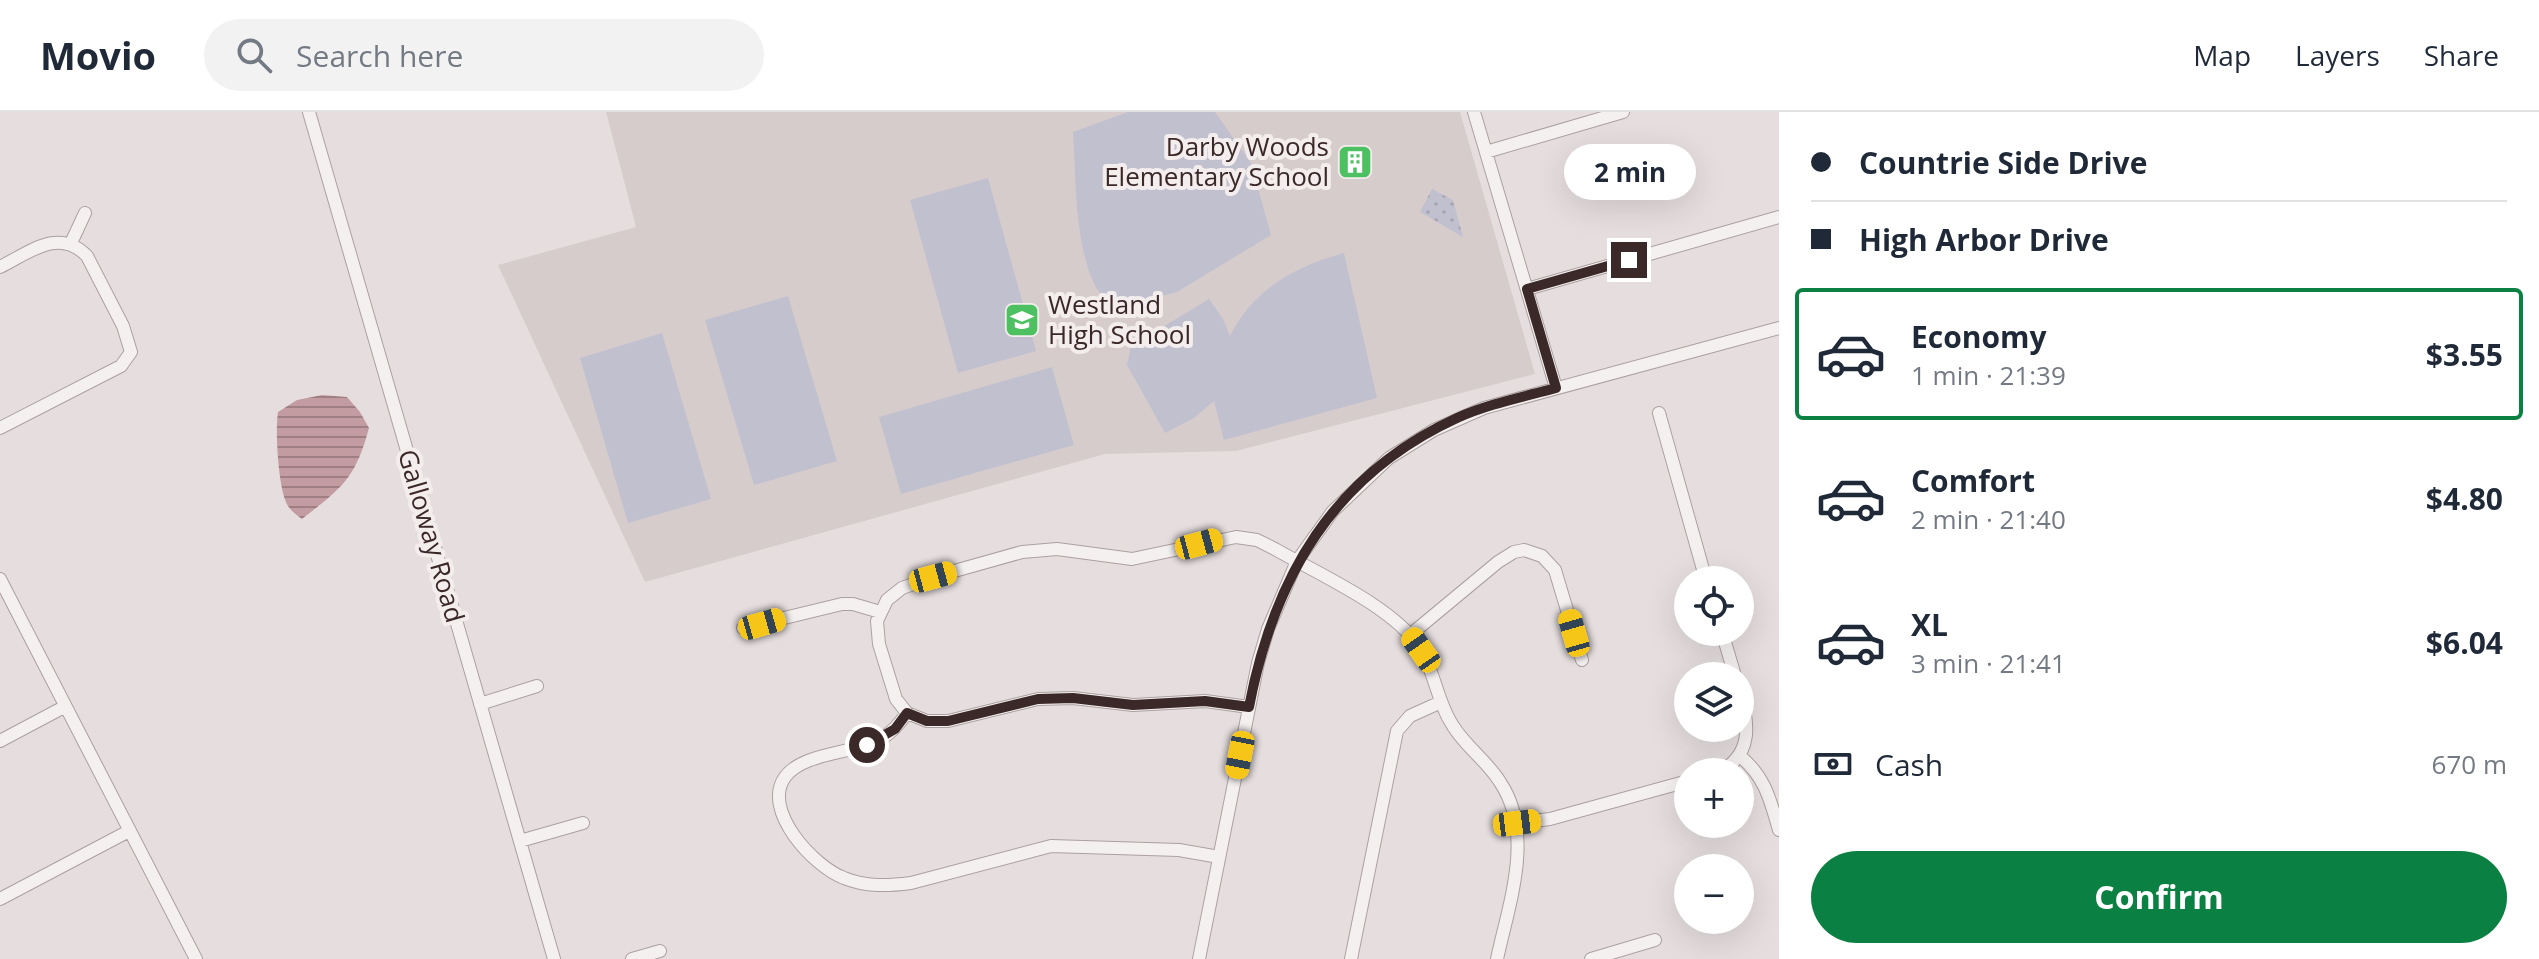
<!DOCTYPE html>
<meta charset="utf-8">
<style>
body{margin:0;font-family:"Open Sans",sans-serif;background:#f2f2f3;color:#1f2937;height:100vh;display:flex;flex-direction:column;font-size:30px;white-space:nowrap}
*{box-sizing:border-box;margin:0}
p{font-size:26px;color:#747a83}
.icon{flex:none;width:44px;height:44px;fill:none;stroke:currentColor;stroke-width:2;stroke-linecap:round;stroke-linejoin:round}
.map{position:relative;flex:1;overflow:hidden}
.drawer{display:flex;flex-direction:column;background:#fff;width:760px}
.drawer>*{flex:none}
.guide{display:grid;align-content:center;height:176px;padding:0 32px;background:#fff}
.controls{position:absolute;left:1674px;top:454px;display:grid;gap:16px}
.controls a{display:grid;place-items:center;width:80px;height:80px;border-radius:50%;background:#fff;box-shadow:0 8px 32px #0002;font-size:40px}
.end{position:absolute;width:36px;height:36px;margin:-18px;border:10px solid #3b2829;background:#fff;box-shadow:0 0 0 4px #fff}
.from{border-radius:50%}
.bubble{position:absolute;height:56px;border-radius:28px;background:#fff;box-shadow:0 8px 32px #0002;font-size:26px;font-weight:700;line-height:56px;text-align:center}
.car{position:absolute;width:24px;height:48px;margin:-24px -12px;border-radius:10px;box-shadow:0 0 6px 2px #0007;background:linear-gradient(#f5c518 24%,#345 0 40%,#f5c518 0 76%,#345 0 86%,#f5c518 0)}
.guide b{display:flex;align-items:center;gap:28px;height:76px;font-size:30px}
.guide b+b{border-top:2px solid #e0e1e3}
.guide i{width:20px;height:20px;background:#1f2937}
ul{padding:0;list-style:none}
li{display:flex;align-items:center;gap:24px;height:132px;margin:0 16px 12px;padding:0 16px;border:4px solid transparent;border-radius:8px}
li div{flex:1}
li b{display:block;font-size:30px}
li em{font-style:normal;font-weight:700}
li.active{border-color:#0b8043}
li>.icon{width:72px;height:72px;stroke-width:1.5}
.pay{display:flex;align-items:center;gap:20px;height:88px;padding:0 32px;font-size:30px}
.pay p{margin-inline-start:auto}
.action{display:flex;gap:16px;margin-top:auto;padding:16px 32px}
.action a{flex:1;height:92px;border-radius:48px;background:#0b8043;color:#fff;font-size:32px;font-weight:700;line-height:92px;text-align:center}
header{display:flex;align-items:center;gap:48px;box-sizing:border-box;height:112px;padding:0 40px;background:#fff;border-bottom:2px solid #e0e1e3}
header strong{font-size:38px}
nav{display:flex;gap:44px;margin-inline-start:auto;font-size:28px}
.search{width:560px;height:72px;background:#f2f2f3;display:flex;align-items:center;gap:20px;box-sizing:border-box;padding:0 28px;border-radius:44px;color:#747a83;font-size:30px}
main{display:flex;flex:1;min-height:0}
.map>svg:first-child{display:block}
.built{fill:#d7cccc}
.grass{fill:url(#grass-dots)}
.garden{fill:#c1c0cf}
.water{fill:url(#water-rules)}
.lines{fill:none;stroke-linecap:round;stroke-linejoin:round}
.minor-casing{stroke:#aca0a0;stroke-width:14}
.minor{stroke:#f5f0f0;stroke-width:12}
.route{stroke:#3b2829;stroke-width:10}
.labels{text-anchor:middle;stroke-width:8;stroke-linejoin:round;paint-order:stroke}
.poi-label{font-size:26px;fill:#3b2829;stroke:#f4eded;text-anchor:end}
.street-label{font-size:26px;fill:#3b2829;stroke:#f4eded}
</style>
<header>
<strong>Movio</strong>
<div class="search"><svg class="icon" aria-label="search" viewBox="0 0 24 24"><circle cx="10" cy="10" r="6"/><path d="M15 15l6 6"/></svg>Search here</div>
<nav><a>Map</a><a>Layers</a><a>Share</a></nav>
</header>
<main>
<div class="map">
<svg width="1779" height="847" viewBox="0 0 1779 847">
<defs>
<pattern id="grass-dots" width="8" height="8" patternUnits="userSpaceOnUse" patternTransform="scale(2)"><rect width="8" height="8" fill="#c1c0cf"/><path d="M2 2h.1M6 6h.1" fill="none" stroke="#a7a5b2" stroke-width="1.8" stroke-linecap="round"/></pattern>
<pattern id="water-rules" width="6" height="5" patternUnits="userSpaceOnUse" patternTransform="scale(2)"><rect width="6" height="5" fill="#c39ca2"/><path d="M0 2.5h6" fill="none" stroke="#a07f84"/></pattern>
</defs>
<rect width="100%" height="100%" fill="#e6dede"/>
<!-- built -->
<path class="built" d="M 606,0 L 1460,0 L 1535,262 L 1236,339 L 1105,342 L 645,470 L 498,153 L 636,115 Z"/>
<!-- grass -->
<path class="grass" d="M 1432,77 L 1453,88 L 1463,125 L 1420,100 Z"/>
<!-- garden -->
<path class="garden" d="M 1128,0 L 1215,0 L 1251,51 L 1271,123 L 1177,180 L 1120,195 C 1115,192 1108,190 1104,186 C 1074,155 1076,62 1073,20 Z
M 988,66 L 1036,239 L 958,261 L 910,88 Z
M 1344,141 L 1377,286 L 1224,328 L 1214,289 L 1194,306 L 1165,321 L 1127,253 L 1131,234 L 1209,187 L 1223,207 L 1230,224 C 1253,177 1296,154 1344,141 Z
M 788,184 L 837,349 L 754,373 L 705,208 Z
M 662,221 L 711,387 L 628,411 L 580,246 Z
M 1052,255 L 1074,333 L 901,382 L 879,305 Z"/>
<!-- water -->
<path class="water" d="M 322,283 L 347,285 L 360,300 L 369,316 C 355,367 343,375 302,407 C 298,404 291,399 288,394 C 278,378 275,318 278,300 L 297,288 Z"/>
<g class="lines">
<!-- minor casing -->
<g class="minor-casing">
<path id="minor" d="M 309,0 L 554,847
M 1474,0 L 1556,276
M 1486,40 L 1623,0
M 71,131 L 85,101
M 0,155 C 30,140 59,115 87,144 L 123,214 L 131,240 L 121,254 L 0,316
M 1527,177 L 1779,105
M 1659,301 L 1706,468
M 0,467 L 196,847
M 743,516 L 842,492 L 853,492 L 880,500
M 1722,520 L 1735,564
M 1410,523 L 1498,450 L 1514,440 L 1524,438 L 1542,444 L 1555,458 L 1582,548
M 480,592 L 537,574
M 1249,595 L 1205,589 L 1133,593 L 1073,586 L 1038,587 L 948,609 L 927,609 L 907,601 L 896,587 L 879,532 L 877,509 L 887,488 L 902,476 L 933,465 L 1022,440 L 1057,437 L 1132,447 L 1236,425 L 1257,428 L 1275,437 C 1318,462 1394,495 1420,536 C 1435,560 1437,590 1453,614 C 1466,635 1487,649 1500,670 C 1535,722 1509,791 1497,847
M 907,601 C 900,611 893,620 881,627 C 854,642 803,640 785,665 C 761,698 814,755 844,766 C 866,775 887,774 911,771 L 1051,734 L 1179,738 L 1219,745
M 0,629 L 64,595
M 1740,644 C 1765,665 1770,687 1779,718
M 1719,660 C 1753,643 1749,611 1740,581
M 1517,711 L 1550,707 L 1688,669
M 520,729 L 583,711
M 0,787 L 129,719
M 632,847 L 660,839
M 1199,847 L 1258,551 L 1268,517 L 1297,449 L 1333,399 L 1389,346 L 1434,318 L 1484,296 L 1779,216
M 1351,847 L 1397,619 L 1410,604 L 1441,590
M 1591,847 L 1655,828"/>
</g>
<!-- minor -->
<use href="#minor" class="minor"/>
</g>
<g class="lines">
<!-- route -->
<path class="route" d="M 867,633 L 895,617 L 907,601 L 927,609 L 948,609 L 1038,587 L 1073,586 L 1133,593 L 1205,589 L 1249,595 C 1274,465 1333,363 1457,306 C 1488,292 1523,285 1556,276 L 1527,177 L 1629,148"/>
</g>
<!-- icons -->
<defs>
<g id="building-square" transform="scale(1.8)"><rect x="-9" y="-9" width="18" height="18" rx="4" fill="#4dc062" stroke="#f4eded"/><path d="M-4-6H4V6H1V3H-1V6H-4ZM-2.5-4.3h1.7v1.8h-1.7ZM.8-4.3h1.7v1.8H.8ZM-2.5-1h1.7V.8h-1.7ZM.8-1h1.7V.8H.8Z" fill="#fff"/></g>
<g id="school-square" transform="scale(1.8)"><rect x="-9" y="-9" width="18" height="18" rx="4" fill="#4dc062" stroke="#f4eded"/><path d="M0-5L7-2L0 1L-7-2ZM-4 1L0 2.5L4 1V4Q0 6-4 4Z" fill="#fff"/></g>
</defs>
<g fill-rule="evenodd">
<use href="#building-square" x="1355" y="50"/>
<use href="#school-square" x="1022" y="208"/>
</g>
<g class="labels">
<!-- poi labels -->
<g class="poi-label">
<text x="1329" y="44">Darby Woods<tspan x="1329" dy="30">Elementary School</tspan></text>
<text x="1048" y="202" text-anchor="start">Westland<tspan x="1048" dy="30">High School</tspan></text>
</g>
<!-- street labels -->
<g class="street-label">
<text transform="translate(431 424) rotate(74)" y="9">Galloway Road</text>
</g>
</g>
</svg>
<div class="controls">
<a><svg class="icon" aria-label="locate" viewBox="0 0 24 24"><circle cx="12" cy="12" r="6"/><path d="M12 2v4M12 18v4M2 12h4M18 12h4"/></svg></a>
<a><svg class="icon" aria-label="layers" viewBox="0 0 24 24"><path d="M12 4l9 5-9 5-9-5zM3 14l9 5 9-5"/></svg></a>
<a>+</a>
<a>−</a>
</div>
<i class="end from" style="left:867px;top:633px"></i>
<i class="end" style="left:1629px;top:148px"></i>
<div class="bubble" style="left:1564px;top:32px;width:132px">2 min</div>
<i class="car" style="left:1199px;top:432px;rotate:75deg"></i>
<i class="car" style="left:933px;top:465px;rotate:75deg"></i>
<i class="car" style="left:762px;top:512px;rotate:74deg"></i>
<i class="car" style="left:1574px;top:521px;rotate:344deg"></i>
<i class="car" style="left:1421px;top:538px;rotate:325deg"></i>
<i class="car" style="left:1240px;top:643px;rotate:191deg"></i>
<i class="car" style="left:1517px;top:711px;rotate:83deg"></i>
</div>
<section class="drawer">
<div class="guide">
<b><i class="from"></i>Countrie Side Drive</b>
<b><i></i>High Arbor Drive</b>
</div>
<ul>
<li class="active"><svg class="icon" aria-label="car" viewBox="0 0 24 24"><path d="M5 17H2v-5l4-1 3-4h7l3 4 3 1v5h-3M9 17h6M6 11h13"/><circle cx="7" cy="17" r="2"/><circle cx="17" cy="17" r="2"/></svg><div><b>Economy</b><p>1 min · 21:39</p></div><em>$3.55</em></li>
<li><svg class="icon" aria-label="car" viewBox="0 0 24 24"><path d="M5 17H2v-5l4-1 3-4h7l3 4 3 1v5h-3M9 17h6M6 11h13"/><circle cx="7" cy="17" r="2"/><circle cx="17" cy="17" r="2"/></svg><div><b>Comfort</b><p>2 min · 21:40</p></div><em>$4.80</em></li>
<li><svg class="icon" aria-label="car" viewBox="0 0 24 24"><path d="M5 17H2v-5l4-1 3-4h7l3 4 3 1v5h-3M9 17h6M6 11h13"/><circle cx="7" cy="17" r="2"/><circle cx="17" cy="17" r="2"/></svg><div><b>XL</b><p>3 min · 21:41</p></div><em>$6.04</em></li>
</ul>
<div class="pay"><svg class="icon" aria-label="cash" viewBox="0 0 24 24"><path d="M3 7h18v10H3z"/><circle cx="12" cy="12" r="2"/></svg>Cash<p>670 m</p></div>
<div class="action"><a>Confirm</a></div>
</section>
</main>
